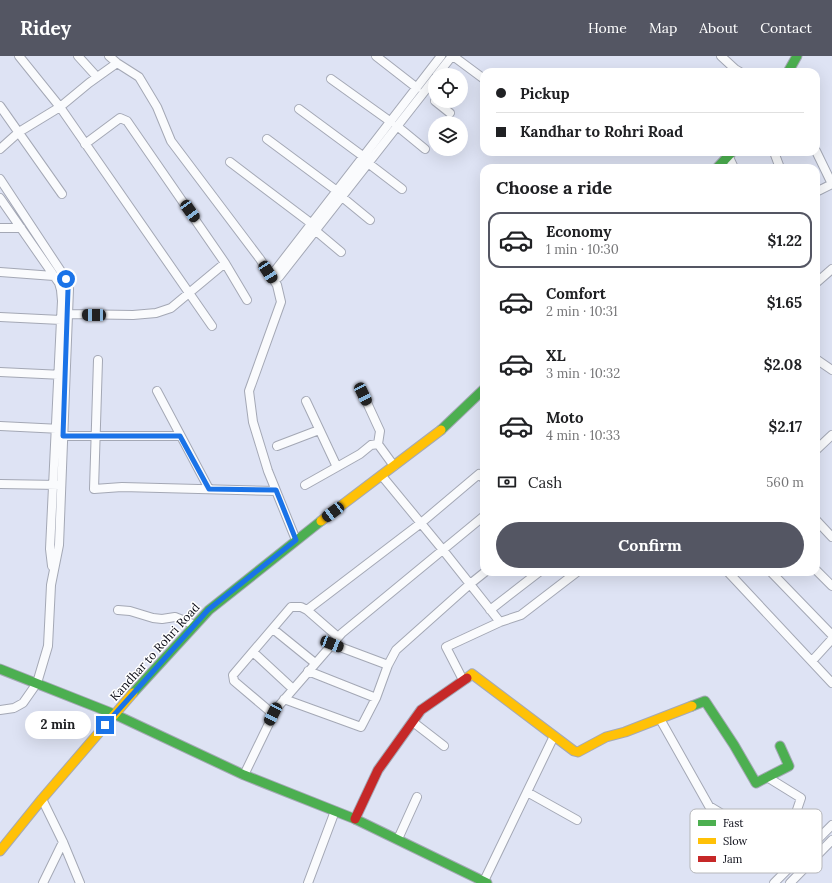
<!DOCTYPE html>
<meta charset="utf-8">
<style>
body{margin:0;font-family:Lora,serif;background:#f2f2f2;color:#202124;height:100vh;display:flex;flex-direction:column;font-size:15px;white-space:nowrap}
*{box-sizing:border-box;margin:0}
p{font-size:13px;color:#757577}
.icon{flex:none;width:22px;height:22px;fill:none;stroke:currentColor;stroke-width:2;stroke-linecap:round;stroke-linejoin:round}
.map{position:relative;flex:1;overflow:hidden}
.side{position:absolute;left:480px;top:108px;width:340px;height:412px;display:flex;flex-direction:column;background:#fff;border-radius:12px;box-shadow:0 4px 16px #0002}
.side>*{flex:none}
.hud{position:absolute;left:480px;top:12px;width:340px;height:88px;border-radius:12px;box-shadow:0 4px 16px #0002;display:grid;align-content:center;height:88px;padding:0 16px;background:#fff}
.tools{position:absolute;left:428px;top:12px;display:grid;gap:8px}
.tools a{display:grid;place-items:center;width:40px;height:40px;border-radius:50%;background:#fff;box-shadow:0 4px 16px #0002;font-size:20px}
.end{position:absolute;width:18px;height:18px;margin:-9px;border:5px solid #1a73e8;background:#fff;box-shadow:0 0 0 2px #fff}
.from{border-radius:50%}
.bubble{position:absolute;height:28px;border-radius:14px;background:#fff;box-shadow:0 4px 16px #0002;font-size:13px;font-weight:700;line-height:28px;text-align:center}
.car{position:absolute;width:12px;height:24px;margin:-12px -6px;border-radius:5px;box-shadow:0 0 3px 1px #0007;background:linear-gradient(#222 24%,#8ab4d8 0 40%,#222 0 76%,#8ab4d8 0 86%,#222 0)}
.hud b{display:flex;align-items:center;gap:14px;height:38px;font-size:15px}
.hud b+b{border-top:1px solid #e0e0e0}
.hud i{width:10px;height:10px;background:#202124}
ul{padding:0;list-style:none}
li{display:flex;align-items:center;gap:12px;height:56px;margin:0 8px 6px;padding:0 8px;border:2px solid transparent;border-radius:12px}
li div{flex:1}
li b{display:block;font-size:15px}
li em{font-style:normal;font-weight:700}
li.selected{border-color:#545663}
li>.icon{width:36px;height:36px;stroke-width:1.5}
h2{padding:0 16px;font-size:18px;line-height:48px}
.pay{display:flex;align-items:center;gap:10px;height:44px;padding:0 16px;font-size:15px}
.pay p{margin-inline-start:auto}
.primary-button{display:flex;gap:8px;margin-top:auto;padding:8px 16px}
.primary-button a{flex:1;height:46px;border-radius:24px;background:#545663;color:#fff;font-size:16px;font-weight:700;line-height:46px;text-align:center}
header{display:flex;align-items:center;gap:24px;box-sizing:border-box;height:56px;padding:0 20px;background:#545663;color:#fff}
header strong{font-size:19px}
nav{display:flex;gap:22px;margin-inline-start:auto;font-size:14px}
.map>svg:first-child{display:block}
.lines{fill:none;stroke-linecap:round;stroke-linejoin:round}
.street-casing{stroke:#a4a8b5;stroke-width:10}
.fast-casing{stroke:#a4a8b5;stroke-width:11}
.slow-casing{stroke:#a4a8b5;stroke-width:11}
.jam-casing{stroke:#a4a8b5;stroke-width:11}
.street{stroke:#fafbfd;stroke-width:8}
.fast{stroke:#4caf50;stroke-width:9}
.slow{stroke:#ffc107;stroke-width:9}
.jam{stroke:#c62828;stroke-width:9}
.route{stroke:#1a73e8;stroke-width:5}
.labels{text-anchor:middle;stroke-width:3;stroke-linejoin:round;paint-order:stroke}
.street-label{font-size:12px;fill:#090a15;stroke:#fff}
.key{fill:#fff;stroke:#b5b6b9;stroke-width:1}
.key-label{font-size:11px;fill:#090a15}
</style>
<header>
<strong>Ridey</strong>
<nav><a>Home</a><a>Map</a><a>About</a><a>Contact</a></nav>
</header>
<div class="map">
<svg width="832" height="827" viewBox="0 0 832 827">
<rect width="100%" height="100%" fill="#dee3f4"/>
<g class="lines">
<!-- street casing -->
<g class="street-casing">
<path id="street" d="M 19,0 L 60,51 L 212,270
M 78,0 L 97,21
M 109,0 L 117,7 L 139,21 L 157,51 L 171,85 L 260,203 L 277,229 L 281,246 L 249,335 L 253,366 L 268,415 L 296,484
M 376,0 L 417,32
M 453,0 L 484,23
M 721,0 L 735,13 L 740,16
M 437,19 L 452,0
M 435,22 L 279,221 L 274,216 L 441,0
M 331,23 L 391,66
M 435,45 L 450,57
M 0,50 L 62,138
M 299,53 L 364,101
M 397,70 L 425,93
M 267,83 L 337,135
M 85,88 L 120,62 L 127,65 L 225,207 L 247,244
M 0,93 L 19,76 L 60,51 L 89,27 L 117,7
M 816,95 L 832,128
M 774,96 L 780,112
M 728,99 L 734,112
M 230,106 L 312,168
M 368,107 L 402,133
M 0,123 L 66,223 L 69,233 L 59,489 L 51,529 L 48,590 L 37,627 L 23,647 L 14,652 L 0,654
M 816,136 L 832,128
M 342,141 L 370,164
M 0,142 L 59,227 L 61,234 L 62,245 L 61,264 L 50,493 L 52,510
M 0,172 L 21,172
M 316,175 L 341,196
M 0,216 L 54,220
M 816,227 L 832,213
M 68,258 L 133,259 L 156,257 L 171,252 L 225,207
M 0,261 L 61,264
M 816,303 L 832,314
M 98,304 L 94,433 L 122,431 L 276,435
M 0,316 L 63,319
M 157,335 L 209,433
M 363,338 L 380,375 L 378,388
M 306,345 L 337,411 L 360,398 L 371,389 L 378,388 L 394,410
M 0,370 L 61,373
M 63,380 L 180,380
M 277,390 L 319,374
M 816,394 L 832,379
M 382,420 L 443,494 L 500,566
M 0,428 L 59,429
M 305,429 L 337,411
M 816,464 L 832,481
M 816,514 L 832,530
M 728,516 L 832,627
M 771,516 L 832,579
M 118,554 L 130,555 L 153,562 L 162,563 L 175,561 L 195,569
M 307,554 L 421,467 L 479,418 L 484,423
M 490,554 L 539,516
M 273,573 L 315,607
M 332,588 L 388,609
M 253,596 L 293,633
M 812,605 L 832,583
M 308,615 L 376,642
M 463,624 L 446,591 L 500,566 L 521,559 L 577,516
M 284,643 L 361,671 L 376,642 L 388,609 L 396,594 L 470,528 L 485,516
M 273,658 L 234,625 L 233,619 L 291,551 L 301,551 L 307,554 L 338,581
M 660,663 L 709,750 L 783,795 L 801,742 L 767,721
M 413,666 L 444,690
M 244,719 L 276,653 L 342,577 L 484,460
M 527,736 L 577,764
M 42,743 L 63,786 L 80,827
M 398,783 L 417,741
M 484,825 L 554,680
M 43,827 L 63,786
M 308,827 L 335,755
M 774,827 L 832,769
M 790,827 L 832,784"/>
</g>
<!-- fast casing -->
<g class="fast-casing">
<path id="fast" d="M 788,16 L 797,0
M 717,112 L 732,96
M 441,374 L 484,333
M 0,613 L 114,658 L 244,719 L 355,763 L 487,827
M 133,637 L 209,554 L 321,465
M 692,650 L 705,645 L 734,689 L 756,727 L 789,710 L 780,690"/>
</g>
<!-- slow casing -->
<g class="slow-casing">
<path id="slow" d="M 321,465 L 441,374
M 467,622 L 472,618 L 574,695 L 578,696 L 606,681 L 625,676 L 692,650
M 0,795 L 42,743 L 133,637"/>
</g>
<!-- jam casing -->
<g class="jam-casing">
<path id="jam" d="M 355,763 L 378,714 L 421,654 L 467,622"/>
</g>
<!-- street -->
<use href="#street" class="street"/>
<!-- fast -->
<use href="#fast" class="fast"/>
<!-- slow -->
<use href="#slow" class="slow"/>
<!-- jam -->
<use href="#jam" class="jam"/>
</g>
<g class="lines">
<!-- route -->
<path class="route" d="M 66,223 L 68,233 L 63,380 L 180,380 L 209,433 L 276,434 L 296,484 L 208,554 L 105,669"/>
</g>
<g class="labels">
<!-- street labels -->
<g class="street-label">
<text transform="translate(155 596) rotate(-48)" y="4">Kandhar to Rohri Road</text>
</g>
</g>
<!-- legend -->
<rect x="690" y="753" width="132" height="64" rx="6" class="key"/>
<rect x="698" y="764" width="18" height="6" fill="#4caf50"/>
<rect x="698" y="782" width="18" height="6" fill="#ffc107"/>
<rect x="698" y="800" width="18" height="6" fill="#c62828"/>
<g class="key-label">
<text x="723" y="771">Fast</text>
<text x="723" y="789">Slow</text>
<text x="723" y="807">Jam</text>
</g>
</svg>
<div class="tools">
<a><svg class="icon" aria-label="locate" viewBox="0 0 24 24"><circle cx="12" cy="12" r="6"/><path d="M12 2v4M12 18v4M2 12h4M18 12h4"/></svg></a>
<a><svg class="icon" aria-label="layers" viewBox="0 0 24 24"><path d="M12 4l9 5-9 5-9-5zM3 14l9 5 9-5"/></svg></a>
</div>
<i class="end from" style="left:66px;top:223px"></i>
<i class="end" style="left:105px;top:669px"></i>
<div class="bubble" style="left:25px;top:655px;width:66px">2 min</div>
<i class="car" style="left:190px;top:155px;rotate:145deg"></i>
<i class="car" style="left:268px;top:216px;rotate:147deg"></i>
<i class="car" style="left:94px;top:259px;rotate:271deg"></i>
<i class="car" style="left:363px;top:338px;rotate:154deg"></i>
<i class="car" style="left:333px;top:456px;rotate:233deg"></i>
<i class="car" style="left:332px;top:588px;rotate:111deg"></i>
<i class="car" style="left:273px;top:658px;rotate:207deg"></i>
<div class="hud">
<b><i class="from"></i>Pickup</b>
<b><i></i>Kandhar to Rohri Road</b>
</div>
<section class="side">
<h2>Choose a ride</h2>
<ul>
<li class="selected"><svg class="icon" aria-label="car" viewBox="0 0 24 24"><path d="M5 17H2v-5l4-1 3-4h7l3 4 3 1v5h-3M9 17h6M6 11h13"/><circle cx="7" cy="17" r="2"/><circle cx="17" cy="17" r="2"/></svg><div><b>Economy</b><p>1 min · 10:30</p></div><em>$1.22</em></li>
<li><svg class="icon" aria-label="car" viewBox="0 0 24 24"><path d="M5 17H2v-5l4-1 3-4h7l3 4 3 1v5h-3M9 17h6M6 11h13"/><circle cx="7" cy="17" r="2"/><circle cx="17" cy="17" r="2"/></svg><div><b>Comfort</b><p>2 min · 10:31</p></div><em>$1.65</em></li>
<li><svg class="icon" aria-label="car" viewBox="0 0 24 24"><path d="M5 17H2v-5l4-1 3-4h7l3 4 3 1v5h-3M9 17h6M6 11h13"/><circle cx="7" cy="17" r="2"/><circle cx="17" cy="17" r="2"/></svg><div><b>XL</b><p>3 min · 10:32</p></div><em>$2.08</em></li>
<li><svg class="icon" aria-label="car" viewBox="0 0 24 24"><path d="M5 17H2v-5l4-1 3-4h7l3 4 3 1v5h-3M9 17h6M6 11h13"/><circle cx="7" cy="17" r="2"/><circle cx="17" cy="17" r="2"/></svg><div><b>Moto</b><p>4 min · 10:33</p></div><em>$2.17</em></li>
</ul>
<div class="pay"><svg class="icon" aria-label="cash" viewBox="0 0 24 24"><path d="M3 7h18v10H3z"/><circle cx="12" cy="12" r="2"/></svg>Cash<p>560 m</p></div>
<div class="primary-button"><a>Confirm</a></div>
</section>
</div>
